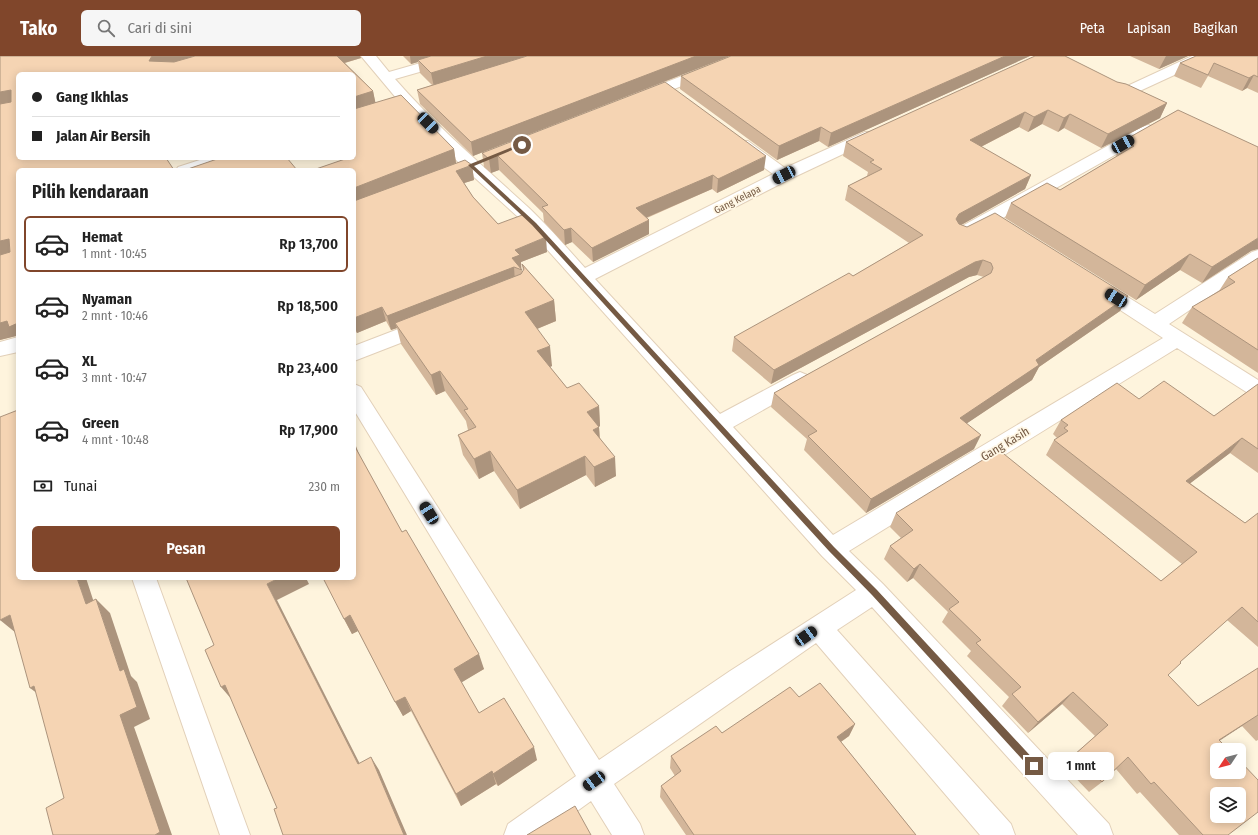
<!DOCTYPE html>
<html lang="id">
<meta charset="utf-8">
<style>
body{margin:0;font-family:"Fira Sans Condensed",sans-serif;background:#f6f6f6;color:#222;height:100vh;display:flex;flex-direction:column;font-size:15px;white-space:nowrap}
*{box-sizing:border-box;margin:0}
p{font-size:13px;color:#767676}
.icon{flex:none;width:22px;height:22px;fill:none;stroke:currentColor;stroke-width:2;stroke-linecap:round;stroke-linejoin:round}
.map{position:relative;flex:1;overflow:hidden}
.details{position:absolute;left:16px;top:112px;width:340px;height:412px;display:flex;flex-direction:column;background:#fff;border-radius:6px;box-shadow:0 2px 10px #0003}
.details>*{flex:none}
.top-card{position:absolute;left:16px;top:16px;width:340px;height:88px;border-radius:6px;box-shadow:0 2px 10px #0003;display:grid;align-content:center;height:88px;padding:0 16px;background:#fff}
.needle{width:26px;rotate:234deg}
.controls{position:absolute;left:1210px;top:687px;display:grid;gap:8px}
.controls a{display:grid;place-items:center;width:36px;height:36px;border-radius:6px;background:#fff;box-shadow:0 2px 10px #0003;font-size:20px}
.end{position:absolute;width:18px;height:18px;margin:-9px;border:5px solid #755a44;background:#fff;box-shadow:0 0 0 2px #fff}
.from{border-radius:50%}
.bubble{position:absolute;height:28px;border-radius:6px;background:#fff;box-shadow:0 2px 10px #0003;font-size:13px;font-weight:600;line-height:28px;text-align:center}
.car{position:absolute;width:12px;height:24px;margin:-12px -6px;border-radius:5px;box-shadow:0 0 3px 1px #0007;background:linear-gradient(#222 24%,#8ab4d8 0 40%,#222 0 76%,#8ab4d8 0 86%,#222 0)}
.top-card b{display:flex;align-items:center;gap:14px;height:38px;font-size:15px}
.top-card b+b{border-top:1px solid #e0e0e0}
.top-card i{width:10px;height:10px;background:#222}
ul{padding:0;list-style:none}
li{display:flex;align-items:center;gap:12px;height:56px;margin:0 8px 6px;padding:0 8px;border:2px solid transparent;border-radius:6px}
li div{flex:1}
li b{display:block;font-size:15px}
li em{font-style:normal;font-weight:600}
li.on{border-color:#80462b}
li>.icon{width:36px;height:36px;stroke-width:1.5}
h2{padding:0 16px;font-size:18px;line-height:48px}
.pay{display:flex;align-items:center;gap:10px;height:44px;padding:0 16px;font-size:15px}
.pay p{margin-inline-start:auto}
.action{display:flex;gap:8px;margin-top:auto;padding:8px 16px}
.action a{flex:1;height:46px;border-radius:6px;background:#80462b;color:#fff;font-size:16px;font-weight:600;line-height:46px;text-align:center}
header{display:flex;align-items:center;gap:24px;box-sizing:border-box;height:56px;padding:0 20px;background:#80462b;color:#fff}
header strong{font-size:19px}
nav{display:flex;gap:22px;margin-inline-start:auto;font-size:14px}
.search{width:280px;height:36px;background:#f6f6f6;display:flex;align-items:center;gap:10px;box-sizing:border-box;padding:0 14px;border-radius:6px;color:#767676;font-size:15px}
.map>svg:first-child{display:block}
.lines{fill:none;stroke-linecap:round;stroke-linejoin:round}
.minor-casing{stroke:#e2d0b9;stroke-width:2}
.minor{fill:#fff;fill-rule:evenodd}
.wall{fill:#d3b69a}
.shaded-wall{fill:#ac947d}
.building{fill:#f5d4b3;stroke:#ac947d;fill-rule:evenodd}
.route{fill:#755a44}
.labels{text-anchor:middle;stroke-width:3.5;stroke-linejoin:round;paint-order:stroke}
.far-street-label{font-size:10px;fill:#755a44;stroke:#fff7e5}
.street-label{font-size:12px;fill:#755a44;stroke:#fff7e5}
</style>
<header>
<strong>Tako</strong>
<div class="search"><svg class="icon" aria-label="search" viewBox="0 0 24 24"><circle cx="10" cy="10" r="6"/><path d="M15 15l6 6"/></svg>Cari di sini</div>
<nav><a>Peta</a><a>Lapisan</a><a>Bagikan</a></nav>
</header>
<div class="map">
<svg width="1258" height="779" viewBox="0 0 1258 779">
<rect width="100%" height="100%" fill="#fef4dd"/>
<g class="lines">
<!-- minor casing -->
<g class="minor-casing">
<path id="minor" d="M 361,0 L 376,0 L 389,16 L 445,0 L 467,0 L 465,3 L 395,23 C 436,70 483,110 529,152 C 549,171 567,192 585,212 L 773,118 L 736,91 L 734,88 L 736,85 L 748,85 L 785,112 L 865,76 L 877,76 L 879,79 L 877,82 L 790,123 L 595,223 L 720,358 L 793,319 L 800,316 L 807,319 L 810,324 L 807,329 L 733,371 L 833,479 L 1163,282 L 1091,235 L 1089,231 L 1091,227 L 1098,225 L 1105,227 L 1155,258 L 1252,196 L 1258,194 L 1258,208 L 1169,268 L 1258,324 L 1258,342 L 1251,339 L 1177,292 L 849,495 L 883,528 L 1109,768 L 1113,779 L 1078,779 L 872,551 L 837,574 L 1011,768 L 1015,779 L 980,779 L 816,587 L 614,728 L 640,768 L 644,779 L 612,779 L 591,745 L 544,779 L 504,779 L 508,768 L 576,720 L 354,354 L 354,328 L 361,331 L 599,704 L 730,615 L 856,534 L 822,500 L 518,161 L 464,112 L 402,49 Z
M 734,0 L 754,0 L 752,3 L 648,43 L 638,43 L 636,40 L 638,37 Z
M 1192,0 L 1211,0 L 1209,3 L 1131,39 C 1121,42 1107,42 1100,32 L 1102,29 L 1107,28 L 1123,32 Z
M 1148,69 L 1154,71 L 1156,74 L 1154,77 L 976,177 L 970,178 L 964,177 L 961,173 L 964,169 L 1142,71 Z
M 206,102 L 231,102 L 229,105 L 201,114 L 176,114 L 178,111 Z
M 427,262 L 434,264 L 437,269 L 434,274 L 354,305 L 354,290 Z
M 18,281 L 18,296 L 0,300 L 0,286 Z
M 132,522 L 156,522 L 250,779 L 220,779 Z"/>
</g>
<!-- minor -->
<use href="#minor" class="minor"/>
</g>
<!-- wall -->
<path class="wall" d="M 0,0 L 360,0 L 361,2 L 345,7 L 373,35 L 375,46 L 454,93 L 456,107 L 472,109 L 474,124 L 464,127 L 473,141 L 498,168 L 547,196 L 521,206 L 522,216 L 523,215 L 522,208 L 554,244 L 556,265 L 537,273 L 552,310 L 550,311 L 567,332 L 599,350 L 600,370 L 599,371 L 600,382 L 616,420 L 595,431 L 586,419 L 520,453 L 494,415 L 479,423 L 463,399 L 458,379 L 468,374 L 466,365 L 445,335 L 436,339 L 401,288 L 397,272 L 391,274 L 386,265 L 357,277 L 354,273 L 354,114 L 342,102 L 354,102 L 354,18 L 18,18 L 16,280 L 0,284 Z
M 403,0 L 730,0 L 473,100 L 420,48 L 417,34 L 432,29 L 420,17 L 418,6 L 411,8 Z
M 1030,0 L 828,91 L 819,85 L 777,104 L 680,33 L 681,20 Z
M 1130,0 L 1188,0 L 1159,13 Z
M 1258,0 L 1258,37 L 1247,32 L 1242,35 L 1208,20 L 1201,32 L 1174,20 L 1180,7 Z
M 1117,26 L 1167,47 L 1160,62 L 1101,92 L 1064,72 L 1058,76 L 1042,68 L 1028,76 L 1019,71 L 981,91 L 1031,119 L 1025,133 L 961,169 L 1128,240 L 1120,255 L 1039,311 L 1032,324 L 967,367 L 974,393 L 866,457 L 804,394 L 807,383 L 771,351 L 774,337 L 984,221 L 977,219 L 969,221 L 771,328 L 732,295 L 734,281 L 853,220 L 909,187 L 845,144 L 848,130 L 867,120 L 868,116 L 843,100 L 846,86 Z
M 1178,54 L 1251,195 L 1202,227 L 1180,214 L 1136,244 L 1005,162 L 1011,147 L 1060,134 L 1117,100 L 1116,100 L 1123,85 Z
M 482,97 L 764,114 L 717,137 L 712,133 L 647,162 L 649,164 L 649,178 L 593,206 L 572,186 L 565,189 L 544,166 L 543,157 L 499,114 L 491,117 L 484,111 Z
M 1258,202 L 1258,317 L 1182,267 L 1192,251 L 1219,235 L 1228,221 Z
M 1258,328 L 1258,417 L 1230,397 L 1190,427 L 1245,467 L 1258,457 L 1258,591 L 1227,564 L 1180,606 L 1168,619 L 1198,650 L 1258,612 L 1258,684 L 1256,685 L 1242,670 L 1219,684 L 1228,779 L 1179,779 L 1140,736 L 1137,738 L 1116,713 L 1102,726 L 1089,736 L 1063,709 L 1095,680 L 1062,648 L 1028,677 L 1002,650 L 1009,641 L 967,600 L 971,595 L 942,566 L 948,556 L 913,522 L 907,526 L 884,503 L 890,490 L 901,482 L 890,471 L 896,457 L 1161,525 L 1182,508 L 1046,399 L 1054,384 L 1057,382 L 1053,378 L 1061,364 L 1139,343 L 1214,360 Z
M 361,402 L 402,476 L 484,613 L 461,626 L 479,657 L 537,704 L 498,730 L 496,728 L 461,750 L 411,655 L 403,660 L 358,575 L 352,578 L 344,563 L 354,522 Z
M 799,641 L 855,668 L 849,680 L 841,686 L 916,779 L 686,779 L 660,741 L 661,730 L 675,720 L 670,712 L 671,700 Z"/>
<!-- shaded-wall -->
<path class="shaded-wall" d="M 152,0 L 206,0 L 158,14 L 149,5 Z
M 334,0 L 360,0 L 361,2 L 337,9 Z
M 410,0 L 440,0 L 418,4 L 418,6 L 411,8 Z
M 487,0 L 532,0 L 434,31 L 431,17 Z
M 696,0 L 730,0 L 473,100 L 471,86 Z
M 1005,0 L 1030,0 L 828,91 L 831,77 Z
M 1166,0 L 1188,0 L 1159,13 Z
M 1254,19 L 1247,32 L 1242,35 L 1249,22 Z
M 11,34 L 18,46 L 0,52 L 0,36 Z
M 373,35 L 376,49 L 354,56 L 354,41 Z
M 1167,47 L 1160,62 L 1101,92 L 1108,78 Z
M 1048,54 L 1042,68 L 1028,76 L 1034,61 Z
M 1025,56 L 1019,71 L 965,99 L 970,84 Z
M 1070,58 L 1064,72 L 1058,76 L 1064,62 Z
M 821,71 L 819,85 L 777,104 L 779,90 Z
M 454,93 L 456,107 L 354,147 L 354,132 Z
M 498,100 L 499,114 L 491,117 L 489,103 Z
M 766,100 L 764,114 L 717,137 L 718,123 Z
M 472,109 L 474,124 L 458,129 L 456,115 Z
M 713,119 L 712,133 L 636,166 L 636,152 Z
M 1031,119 L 1025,133 L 954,173 L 956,163 L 959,158 Z
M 649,164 L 649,178 L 593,206 L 592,192 Z
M 571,172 L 572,186 L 565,189 L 564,174 Z
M 546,181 L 547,196 L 521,206 L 521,213 L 514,211 L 515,226 L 395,267 L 397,272 L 391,274 L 387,260 L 512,202 L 515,194 Z
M 1258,182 L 1258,193 L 1251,195 L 1202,227 L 1212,211 Z
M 9,183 L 18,195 L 0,202 L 0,185 Z
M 1190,198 L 1180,214 L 1136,244 L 1145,229 Z
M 983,204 L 977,219 L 969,221 L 771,328 L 774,314 L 975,206 Z
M 1128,240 L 1120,255 L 1039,311 L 1032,324 L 954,376 L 960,362 L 1036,304 Z
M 554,244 L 556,265 L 527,277 L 525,256 Z
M 382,251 L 386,265 L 357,277 L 354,269 L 354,262 Z
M 7,265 L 18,267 L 18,283 L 16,280 L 0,284 L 0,267 Z
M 550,290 L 552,310 L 539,316 L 537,295 Z
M 440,315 L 445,335 L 436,339 L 431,319 Z
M 599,350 L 600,370 L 588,376 L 587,356 Z
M 599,371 L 600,391 L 593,374 Z
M 981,379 L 974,393 L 866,457 L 871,443 Z
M 1242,382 L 1230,397 L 1175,439 L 1186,425 Z
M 354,385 L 361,403 L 354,391 Z
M 490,395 L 494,415 L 479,423 L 474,403 Z
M 585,400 L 586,419 L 520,453 L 517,434 Z
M 615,401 L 616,420 L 595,431 L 594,411 Z
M 920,508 L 913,522 L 907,526 L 914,513 Z
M 77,522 L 86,522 L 99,562 L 86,548 Z
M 279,522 L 306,522 L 309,528 L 277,544 L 366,720 L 358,708 L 267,528 Z
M 96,543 L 110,557 L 131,620 L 137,626 L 150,663 L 134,671 L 172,779 L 155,779 L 120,659 L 120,615 Z
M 10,559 L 16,577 L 0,564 Z
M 350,559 L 358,575 L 352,578 L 344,563 Z
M 479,598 L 484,613 L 459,628 L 454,613 Z
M 225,629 L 233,645 L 221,631 Z
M 34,630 L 46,644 L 30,632 Z
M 1073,636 L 1062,648 L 1028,677 L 1038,666 Z
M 405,641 L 411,655 L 403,660 L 395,646 Z
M 1258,658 L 1242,670 L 1204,695 L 1219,684 Z
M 855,668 L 849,680 L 832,692 L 837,681 Z
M 534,691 L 537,704 L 498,730 L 493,718 Z
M 371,701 L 379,714 L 407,779 L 404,779 Z
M 492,715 L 496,728 L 461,750 L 456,738 Z"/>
<!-- building -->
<path class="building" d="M 0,0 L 152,0 L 149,5 L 174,6 L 195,0 L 337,0 L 373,35 L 354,41 L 354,18 L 18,18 L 18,102 L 166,102 L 174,114 L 18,114 L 18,267 L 9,271 L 7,265 L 0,267 L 0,199 L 10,196 L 9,183 L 0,185 L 0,48 L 11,46 L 11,34 L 0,36 Z
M 431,0 L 487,0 L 431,17 L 418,4 Z
M 527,0 L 696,0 L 471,86 L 417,34 Z
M 731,0 L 1005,0 L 831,77 L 821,71 L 779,90 L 681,20 Z
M 1035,0 L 1065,0 L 1117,26 L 1126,28 L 1167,47 L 1108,78 L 1070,58 L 1064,62 L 1048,54 L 1034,61 L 1025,56 L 970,84 L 1031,119 L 959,158 L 956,163 L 959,168 L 967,171 L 995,157 L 1128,240 L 1036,304 L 1039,309 L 960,362 L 981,379 L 871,443 L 808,380 L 817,375 L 774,337 L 991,217 L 993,212 L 991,207 L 983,204 L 975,206 L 774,314 L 734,281 L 849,217 L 853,220 L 923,179 L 848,130 L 882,113 L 870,106 L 874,104 L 846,86 Z
M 1196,0 L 1258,0 L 1258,21 L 1254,19 L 1249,22 L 1214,7 L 1208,19 L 1180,7 Z
M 665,26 L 766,100 L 718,123 L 713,119 L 636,152 L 649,164 L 592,192 L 571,172 L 564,174 L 542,151 L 548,149 L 498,100 L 489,103 L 482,97 Z
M 401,39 L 454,93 L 354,132 L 354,114 L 313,114 L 348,102 L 354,102 L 354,53 Z
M 1178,54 L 1258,91 L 1258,182 L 1212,211 L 1190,198 L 1145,229 L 1011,147 L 1047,127 L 1060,134 L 1134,90 L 1123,85 Z
M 220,102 L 287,102 L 297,114 L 185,114 Z
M 465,104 L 472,109 L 456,115 L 473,141 L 498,168 L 525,158 L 546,181 L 515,194 L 520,199 L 512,202 L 522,214 L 514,211 L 387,260 L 382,251 L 354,262 L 354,145 Z
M 1258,202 L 1258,294 L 1192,251 L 1235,226 L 1228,221 Z
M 522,208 L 554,244 L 525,256 L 550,290 L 537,295 L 567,332 L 579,327 L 599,350 L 587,356 L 599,371 L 593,374 L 615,401 L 594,411 L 585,400 L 517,434 L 490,395 L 474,403 L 458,379 L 476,371 L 464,354 L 468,353 L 440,315 L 431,319 L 395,267 L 521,218 L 524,213 Z
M 1164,325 L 1214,360 L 1258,328 L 1258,393 L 1242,382 L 1186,425 L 1245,467 L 1258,457 L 1258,566 L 1242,551 L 1180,606 L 1181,607 L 1168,619 L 1198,650 L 1258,612 L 1258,659 L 1219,684 L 1229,694 L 1217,694 L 1217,716 L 1239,716 L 1239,704 L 1258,724 L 1258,756 L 1228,779 L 1203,779 L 1154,726 L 1151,728 L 1128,701 L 1102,726 L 1074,699 L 1108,669 L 1073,636 L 1038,666 L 1012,638 L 1021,631 L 976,587 L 981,584 L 949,553 L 959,546 L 920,508 L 914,513 L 890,490 L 913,474 L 896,457 L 999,394 L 1161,525 L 1197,496 L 1054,384 L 1068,375 L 1064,372 L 1068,369 L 1061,364 L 1117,327 L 1139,343 ZM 1217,738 L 1239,738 L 1239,760 L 1217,760 Z
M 18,354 L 18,522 L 77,522 L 86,548 L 96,543 L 120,615 L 124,613 L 137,651 L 120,659 L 160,776 L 155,779 L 53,779 L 46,752 L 64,742 L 34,630 L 30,632 L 10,559 L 0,564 L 0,361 Z
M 354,389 L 402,476 L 406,474 L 479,598 L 454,613 L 479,657 L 504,642 L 534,691 L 493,718 L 492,715 L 456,738 L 405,641 L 395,646 L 350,559 L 344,563 L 323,522 L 354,522 Z
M 186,522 L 279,522 L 267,528 L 358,708 L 371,701 L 404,779 L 283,779 L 274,753 L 277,752 L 225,629 L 221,631 L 205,594 L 214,589 Z
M 820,627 L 855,668 L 837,681 L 916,779 L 694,779 L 661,730 L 681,715 L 671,700 L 716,670 L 722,677 L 790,631 L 799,641 Z
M 575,750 L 591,779 L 527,779 Z"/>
<!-- route -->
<path class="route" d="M 520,88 L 524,89 L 474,110 L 536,167 L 834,491 L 877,534 L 1037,707 L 1037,713 L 1031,713 L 872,539 L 829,495 L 532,169 L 468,109 Z"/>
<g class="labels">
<!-- far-street labels -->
<g class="far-street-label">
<text transform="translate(737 143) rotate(-27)" y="4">Gang Kelapa</text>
</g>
<!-- street labels -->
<g class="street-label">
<text transform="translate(1005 388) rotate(-31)" y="4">Gang Kasih</text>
</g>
</g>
</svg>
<div class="controls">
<a><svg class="needle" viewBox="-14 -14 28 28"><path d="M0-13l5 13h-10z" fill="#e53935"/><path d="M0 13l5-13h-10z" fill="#767676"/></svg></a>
<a><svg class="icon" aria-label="layers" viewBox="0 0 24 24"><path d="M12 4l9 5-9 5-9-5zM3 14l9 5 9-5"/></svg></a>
</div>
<i class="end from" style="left:522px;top:89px"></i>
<i class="end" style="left:1034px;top:710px"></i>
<div class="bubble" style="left:1048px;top:696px;width:66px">1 mnt</div>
<i class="car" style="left:428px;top:67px;rotate:135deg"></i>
<i class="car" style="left:1123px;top:88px;rotate:61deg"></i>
<i class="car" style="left:784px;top:119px;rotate:243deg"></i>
<i class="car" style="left:1116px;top:242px;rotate:302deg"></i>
<i class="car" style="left:429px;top:457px;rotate:328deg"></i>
<i class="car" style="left:806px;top:580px;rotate:55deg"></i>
<i class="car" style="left:594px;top:725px;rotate:234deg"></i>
<div class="top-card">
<b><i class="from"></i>Gang Ikhlas</b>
<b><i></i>Jalan Air Bersih</b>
</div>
<section class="details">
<h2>Pilih kendaraan</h2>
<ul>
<li class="on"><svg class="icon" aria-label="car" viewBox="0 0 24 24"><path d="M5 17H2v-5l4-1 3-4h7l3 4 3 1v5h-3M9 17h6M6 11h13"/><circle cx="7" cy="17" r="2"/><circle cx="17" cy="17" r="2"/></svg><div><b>Hemat</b><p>1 mnt · 10:45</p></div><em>Rp 13,700</em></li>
<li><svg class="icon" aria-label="car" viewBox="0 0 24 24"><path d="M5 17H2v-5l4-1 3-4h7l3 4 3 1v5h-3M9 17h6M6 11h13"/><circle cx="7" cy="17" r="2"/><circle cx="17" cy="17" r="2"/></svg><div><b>Nyaman</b><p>2 mnt · 10:46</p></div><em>Rp 18,500</em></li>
<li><svg class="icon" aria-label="car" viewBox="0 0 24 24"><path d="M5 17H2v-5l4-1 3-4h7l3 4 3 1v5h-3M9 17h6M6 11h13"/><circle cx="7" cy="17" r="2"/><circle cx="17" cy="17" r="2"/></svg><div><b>XL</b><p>3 mnt · 10:47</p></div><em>Rp 23,400</em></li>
<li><svg class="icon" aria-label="car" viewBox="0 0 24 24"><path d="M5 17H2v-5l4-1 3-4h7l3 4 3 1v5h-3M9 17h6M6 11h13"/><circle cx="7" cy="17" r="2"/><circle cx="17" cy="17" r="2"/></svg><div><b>Green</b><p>4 mnt · 10:48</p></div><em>Rp 17,900</em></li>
</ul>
<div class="pay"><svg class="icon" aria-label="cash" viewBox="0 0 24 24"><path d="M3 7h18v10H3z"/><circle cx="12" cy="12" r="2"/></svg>Tunai<p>230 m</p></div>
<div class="action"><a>Pesan</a></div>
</section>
</div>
